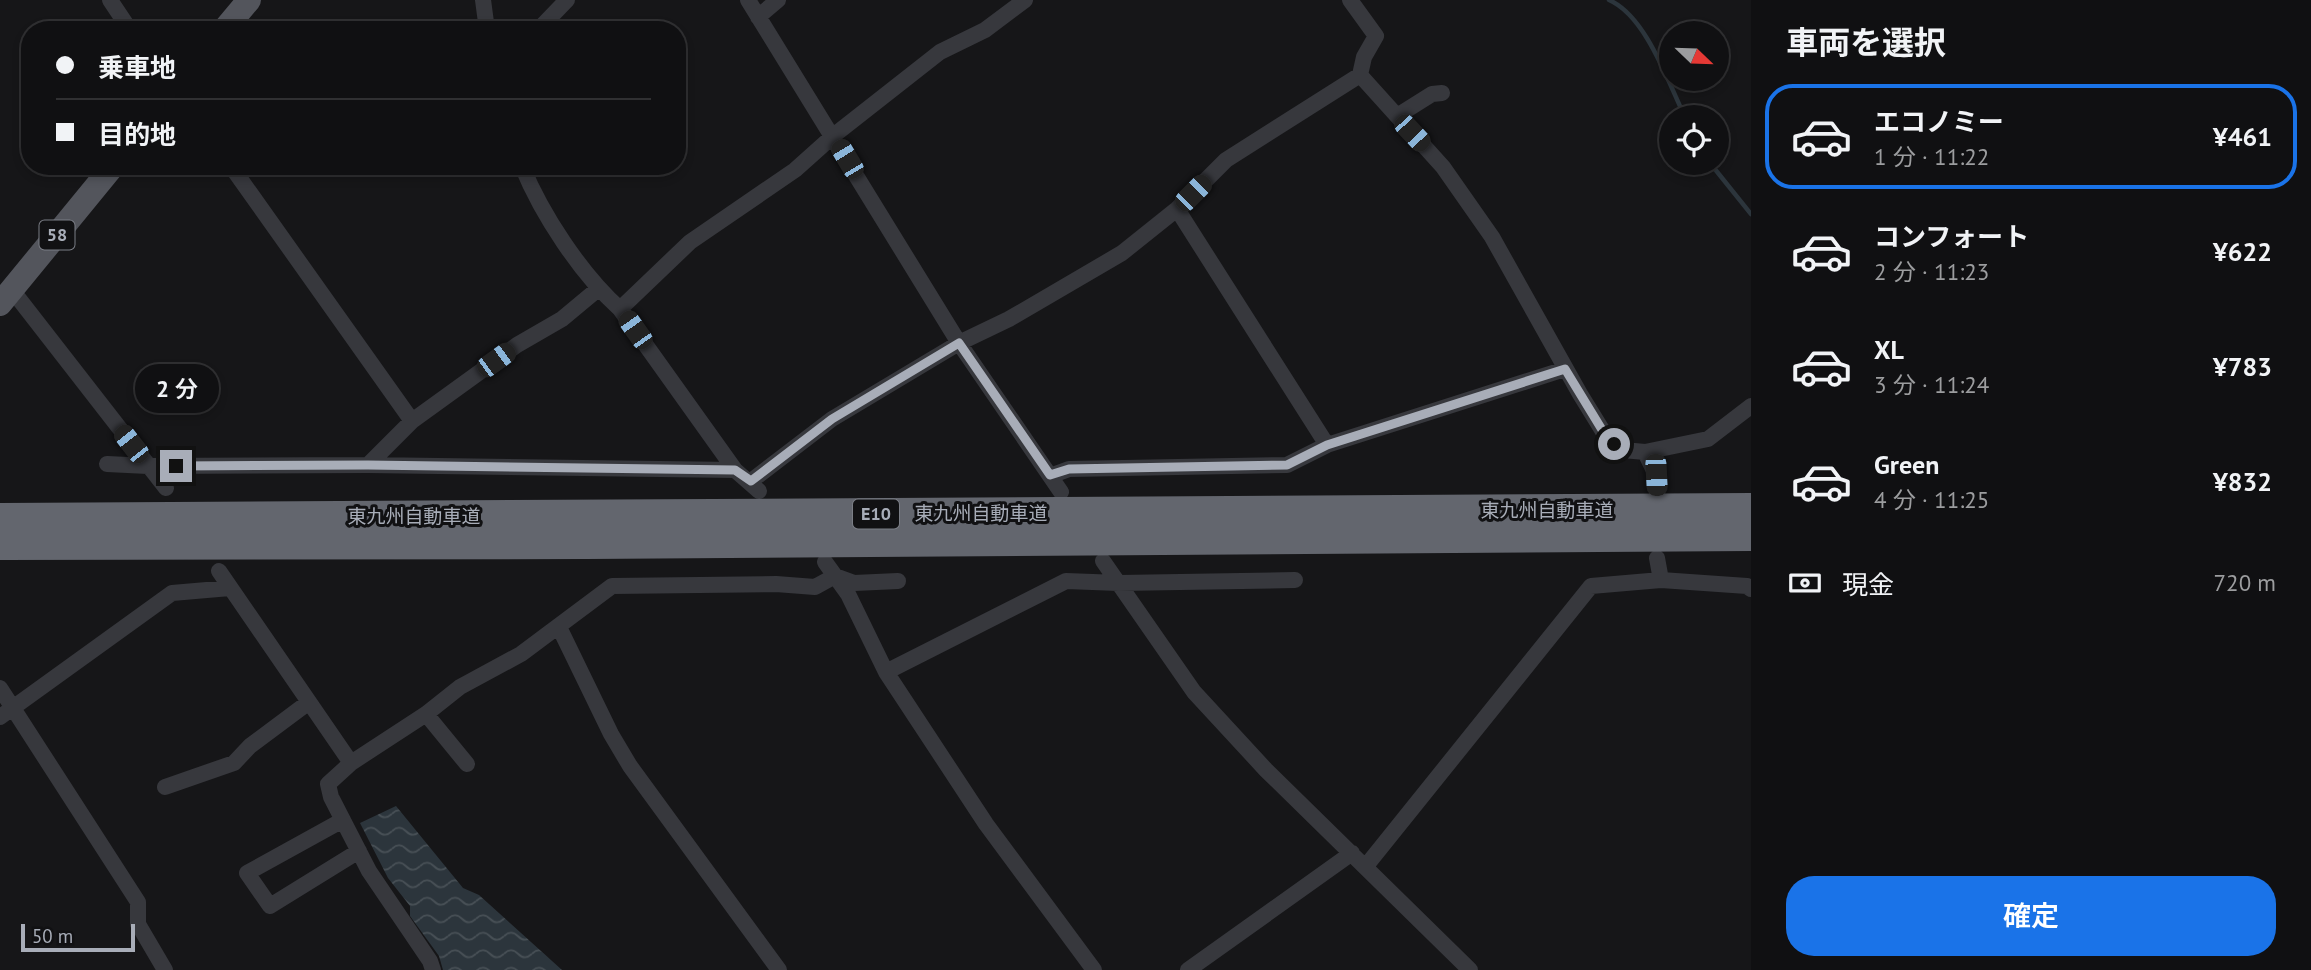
<!DOCTYPE html>
<html lang="ja">
<meta charset="utf-8">
<style>
body{margin:0;font-family:"PT Sans","Noto Sans JP",sans-serif;background:#1e1e20;color:#f1f3f6;height:100vh;display:flex;flex-direction:column;font-size:26px;white-space:nowrap}
*{box-sizing:border-box;margin:0}
p{font-size:23px;color:#9c9d9f}
.icon{flex:none;width:38px;height:38px;fill:none;stroke:currentColor;stroke-width:2;stroke-linecap:round;stroke-linejoin:round}
.map{position:relative;flex:1;overflow:hidden}
.side{display:flex;flex-direction:column;background:#101012;width:560px}
.side>*{flex:none}
.banner{position:absolute;left:21px;top:21px;width:665px;height:154px;border-radius:28px;box-shadow:0 4px 10px #0003,0 0 0 2px #303032;display:grid;align-content:center;height:154px;padding:0 35px;background:#101012}
.needle{width:46px;rotate:113deg}
.buttons{position:absolute;left:1659px;top:21px;display:grid;gap:14px}
.buttons a{display:grid;place-items:center;width:70px;height:70px;border-radius:50%;background:#101012;box-shadow:0 4px 10px #0003,0 0 0 2px #303032;font-size:35px}
.scale{position:absolute;left:21px;bottom:18px;width:114px;box-sizing:border-box;padding-left:7px;border:4px solid #a8adb8;border-top:0;font-size:19px;line-height:24px;white-space:nowrap;color:#a8adb8;-webkit-text-stroke:5px #111113;paint-order:stroke}
.end{position:absolute;width:32px;height:32px;margin:-16px;border:9px solid #a8adb8;background:#111;box-shadow:0 0 0 4px #111}
.from{border-radius:50%}
.bubble{position:absolute;height:49px;border-radius:24px;background:#101012;box-shadow:0 4px 10px #0003,0 0 0 2px #303032;font-size:23px;font-weight:600;line-height:49px;text-align:center}
.car{position:absolute;width:21px;height:42px;margin:-21px -10px;border-radius:9px;box-shadow:0 0 5px 2px #0007;background:linear-gradient(#222 24%,#8ab4d8 0 40%,#222 0 76%,#8ab4d8 0 86%,#222 0)}
.banner b{display:flex;align-items:center;gap:24px;height:66px;font-size:26px}
.banner b+b{border-top:2px solid #303032}
.banner i{width:18px;height:18px;background:#f1f3f6}
ul{padding:0;list-style:none}
li{display:flex;align-items:center;gap:21px;height:105px;margin:0 14px 10px;padding:0 21px;border:4px solid transparent;border-radius:28px}
li div{flex:1}
li b{display:block;font-size:26px}
li em{font-style:normal;font-weight:600}
li.current{border-color:#1a73e8}
li>.icon{width:63px;height:63px;stroke-width:1.5}
h2{padding:0 35px;font-size:32px;line-height:84px}
.pay{display:flex;align-items:center;gap:18px;height:77px;padding:0 35px;font-size:26px}
.pay p{margin-inline-start:auto}
.action{display:flex;gap:14px;margin-top:auto;padding:14px 35px}
.action a{flex:1;height:80px;border-radius:28px;background:#1a73e8;color:#fff;font-size:28px;font-weight:600;line-height:80px;text-align:center}
main{display:flex;flex:1;min-height:0}
.map>svg:first-child{display:block}
.water{fill:url(#water-waves)}
.lines{fill:none;stroke-linecap:round;stroke-linejoin:round}
.stream{stroke:#2c353c;stroke-width:4.5}
.minor{stroke:#37383d;stroke-width:16}
.primary{stroke:#53555c;stroke-width:24}
.motorway{stroke:#63666e;stroke-width:30}
.route{stroke:#a8adb8;stroke-width:9}
.labels{text-anchor:middle;stroke-width:6;stroke-linejoin:round;paint-order:stroke}
.shield{fill:#111113;stroke:#7b7e86;stroke-width:2}
.shield-label{font-size:18px;font-weight:bold;fill:#a8adb8}
.street-label{font-size:19px;fill:#a8adb8;stroke:#111113}
</style>
<main>
<div class="map">
<svg width="1751" height="970" viewBox="0 0 1751 970">
<defs>
<pattern id="water-waves" width="16" height="10" patternUnits="userSpaceOnUse" patternTransform="scale(1.75)"><rect width="16" height="10" fill="#2c353c"/><path d="M0 5q4-4 8 0t8 0" fill="none" stroke="#485056"/></pattern>
</defs>
<rect width="100%" height="100%" fill="#161618"/>
<!-- water -->
<path class="water" d="M 396,806 L 463,888 L 479,895 L 562,970 L 443,970 L 439,956 L 410,916 L 410,906 L 388,878 L 360,823 Z"/>
<g class="lines">
<!-- stream -->
<path class="stream" d="M 1609,0 C 1646,16 1668,82 1685,117
M 1710,163 L 1751,214"/>
<!-- minor -->
<path class="minor" d="M 110,0 L 130,30
M 483,0 L 487,30
M 748,0 L 959,343 L 1061,492
M 758,17 L 778,0
M 538,30 L 567,0
M 1360,75 L 1443,167 L 1492,237 L 1580,394 L 1604,433 L 1614,444 L 1623,450 L 1645,452 L 1708,439 L 1751,406
M 1397,116 L 1432,94 L 1442,93
M 231,166 L 412,421
M 522,166 C 542,215 581,274 620,309 L 735,470 L 759,491
M 1177,209 L 1327,445
M 12,290 L 166,488
M 620,309 L 690,242 L 795,170 L 833,136 L 940,52 L 985,30 L 1025,0
M 1645,452 L 1656,475 L 1657,493
M 107,464 L 148,466 L 368,465 L 735,470
M 368,465 L 412,421 L 517,345 L 562,319 L 598,289
M 1050,476 L 1069,469 L 1287,465 L 1327,445 L 1565,369
M 751,481 L 832,419 L 959,343 L 1009,319 L 1122,253 L 1177,209 L 1226,160 L 1360,75 L 1364,57 L 1376,36 L 1350,0
M 1657,558 L 1661,580
M 1103,561 L 1194,692 L 1266,770 L 1470,970
M 825,562 L 848,594 L 886,672 L 986,824 L 1094,970
M 219,571 L 351,763 L 328,784 L 331,797 L 369,871 L 430,961 L 433,970
M 559,627 L 611,734 L 630,766 L 779,970
M 886,672 L 1066,581 L 1119,583 L 1295,580
M 0,688 L 138,902 L 138,924 L 165,970
M 426,714 L 467,764
M 0,717 L 172,593 L 230,588
M 351,763 L 426,714 L 460,687 L 521,654 L 612,586 L 776,584 L 815,587 L 835,576 L 854,583 L 898,581
M 165,787 L 234,763 L 250,746 L 309,702
M 343,820 L 247,873 L 270,906 L 359,851
M 1366,866 L 1591,586 L 1661,580 L 1747,586 L 1751,589
M 1188,970 L 1352,853"/>
<!-- primary -->
<path class="primary" d="M 224,30 L 249,0
M 0,304 L 113,166"/>
<!-- motorway -->
<path class="motorway" d="M 0,518 L 1751,508
M 0,545 L 588,544 L 1751,536"/>
</g>
<g class="lines">
<!-- route -->
<path class="route" d="M 176,466 L 368,465 L 735,470 L 751,481 L 832,419 L 959,343 L 1050,475 L 1069,469 L 1287,465 L 1327,445 L 1565,369 L 1604,433 L 1614,444"/>
</g>
<g class="labels">
<!-- shield labels -->
<g class="shield">
<rect x="39.5" y="220.5" width="35" height="29" rx="5"/>
<rect x="853" y="499.5" width="46" height="29" rx="5"/>
</g>
<g class="shield-label">
<text x="57" y="241">58</text>
<text x="876" y="520">E10</text>
</g>
<!-- street labels -->
<g class="street-label">
<text x="1547" y="517">東九州自動車道</text>
<text x="981" y="520">東九州自動車道</text>
<text x="414" y="523">東九州自動車道</text>
</g>
</g>
</svg>
<div class="buttons">
<a><svg class="needle" viewBox="-14 -14 28 28"><path d="M0-13l5 13h-10z" fill="#e53935"/><path d="M0 13l5-13h-10z" fill="#9c9d9f"/></svg></a>
<a><svg class="icon" aria-label="locate" viewBox="0 0 24 24"><circle cx="12" cy="12" r="6"/><path d="M12 2v4M12 18v4M2 12h4M18 12h4"/></svg></a>
</div>
<div class="scale">50 m</div>
<i class="end from" style="left:1614px;top:444px"></i>
<i class="end" style="left:176px;top:466px"></i>
<div class="bubble" style="left:135px;top:364px;width:84px">2 分</div>
<i class="car" style="left:1412px;top:133px;rotate:137deg"></i>
<i class="car" style="left:847px;top:159px;rotate:329deg"></i>
<i class="car" style="left:1193px;top:193px;rotate:45deg"></i>
<i class="car" style="left:635px;top:330px;rotate:325deg"></i>
<i class="car" style="left:496px;top:360px;rotate:54deg"></i>
<i class="car" style="left:131px;top:444px;rotate:322deg"></i>
<i class="car" style="left:1656px;top:475px;rotate:177deg"></i>
<div class="banner">
<b><i class="from"></i>乗車地</b>
<b><i></i>目的地</b>
</div>
</div>
<section class="side">
<h2>車両を選択</h2>
<ul>
<li class="current"><svg class="icon" aria-label="car" viewBox="0 0 24 24"><path d="M5 17H2v-5l4-1 3-4h7l3 4 3 1v5h-3M9 17h6M6 11h13"/><circle cx="7" cy="17" r="2"/><circle cx="17" cy="17" r="2"/></svg><div><b>エコノミー</b><p>1 分 · 11:22</p></div><em>¥461</em></li>
<li><svg class="icon" aria-label="car" viewBox="0 0 24 24"><path d="M5 17H2v-5l4-1 3-4h7l3 4 3 1v5h-3M9 17h6M6 11h13"/><circle cx="7" cy="17" r="2"/><circle cx="17" cy="17" r="2"/></svg><div><b>コンフォート</b><p>2 分 · 11:23</p></div><em>¥622</em></li>
<li><svg class="icon" aria-label="car" viewBox="0 0 24 24"><path d="M5 17H2v-5l4-1 3-4h7l3 4 3 1v5h-3M9 17h6M6 11h13"/><circle cx="7" cy="17" r="2"/><circle cx="17" cy="17" r="2"/></svg><div><b>XL</b><p>3 分 · 11:24</p></div><em>¥783</em></li>
<li><svg class="icon" aria-label="car" viewBox="0 0 24 24"><path d="M5 17H2v-5l4-1 3-4h7l3 4 3 1v5h-3M9 17h6M6 11h13"/><circle cx="7" cy="17" r="2"/><circle cx="17" cy="17" r="2"/></svg><div><b>Green</b><p>4 分 · 11:25</p></div><em>¥832</em></li>
</ul>
<div class="pay"><svg class="icon" aria-label="cash" viewBox="0 0 24 24"><path d="M3 7h18v10H3z"/><circle cx="12" cy="12" r="2"/></svg>現金<p>720 m</p></div>
<div class="action"><a>確定</a></div>
</section>
</main>
